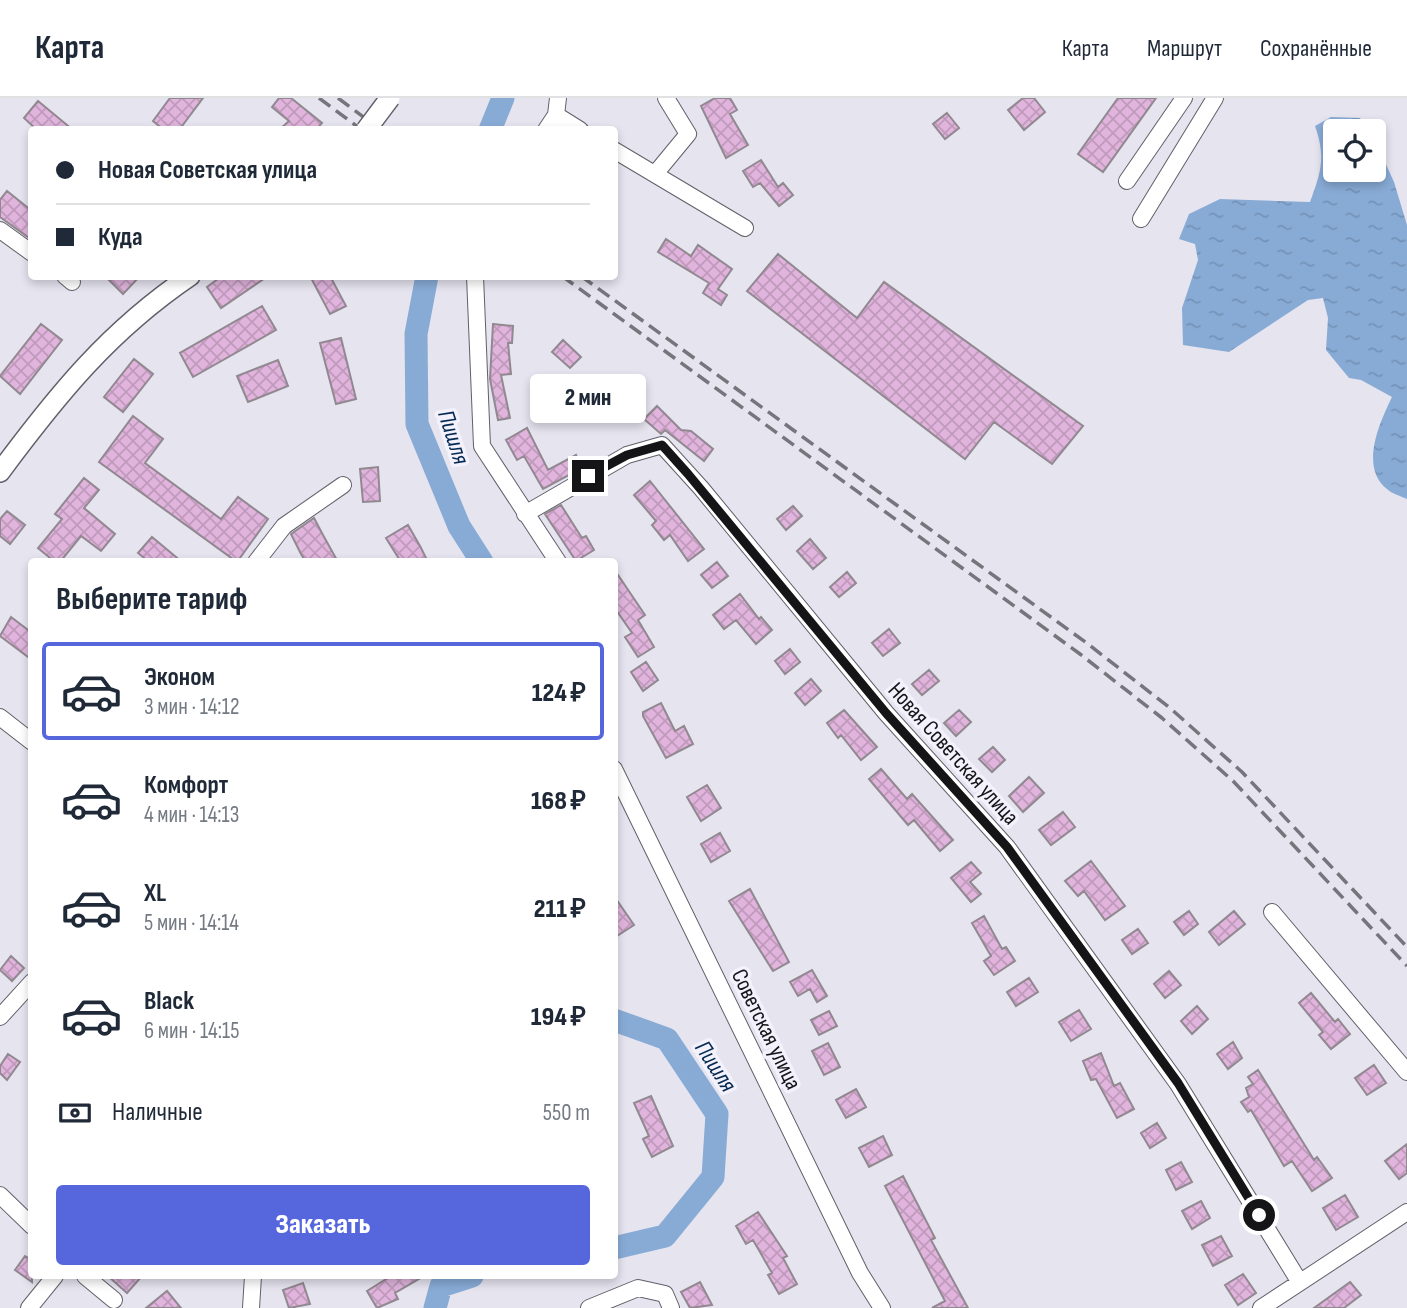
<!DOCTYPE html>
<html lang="ru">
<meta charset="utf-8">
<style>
body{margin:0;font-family:"Sofia Sans Condensed",sans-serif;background:#f6f6f7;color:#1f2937;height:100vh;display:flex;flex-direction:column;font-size:26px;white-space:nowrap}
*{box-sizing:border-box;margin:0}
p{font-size:23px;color:#747a83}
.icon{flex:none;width:38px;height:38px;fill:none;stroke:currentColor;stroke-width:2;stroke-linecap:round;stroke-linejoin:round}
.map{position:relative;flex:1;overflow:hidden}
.panel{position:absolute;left:28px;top:460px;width:590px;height:721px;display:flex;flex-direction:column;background:#fff;border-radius:7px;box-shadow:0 4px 10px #0003}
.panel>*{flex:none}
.hud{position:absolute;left:28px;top:28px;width:590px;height:154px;border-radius:7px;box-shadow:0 4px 10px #0003;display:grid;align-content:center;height:154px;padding:0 28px;background:#fff}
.buttons{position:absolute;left:1323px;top:21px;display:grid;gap:14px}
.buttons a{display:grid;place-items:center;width:63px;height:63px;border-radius:7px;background:#fff;box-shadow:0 4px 10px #0003;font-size:35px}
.end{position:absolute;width:32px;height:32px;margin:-16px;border:9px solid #151518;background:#fff;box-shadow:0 0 0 4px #fff}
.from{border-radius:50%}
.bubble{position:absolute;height:49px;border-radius:7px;background:#fff;box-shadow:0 4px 10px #0003;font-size:23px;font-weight:800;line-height:49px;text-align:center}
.hud b{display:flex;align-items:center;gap:24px;height:66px;font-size:26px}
.hud b+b{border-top:2px solid #e0e1e3}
.hud i{width:18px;height:18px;background:#1f2937}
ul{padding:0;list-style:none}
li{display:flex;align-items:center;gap:21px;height:98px;margin:0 14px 10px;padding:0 14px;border:4px solid transparent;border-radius:7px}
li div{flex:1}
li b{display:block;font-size:26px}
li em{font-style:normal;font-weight:800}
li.on{border-color:#5667dd}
li>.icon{width:63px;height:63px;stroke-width:1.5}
h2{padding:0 28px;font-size:32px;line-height:84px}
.pay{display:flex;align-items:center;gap:18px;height:77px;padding:0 28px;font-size:26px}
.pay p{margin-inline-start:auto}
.primary-button{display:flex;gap:14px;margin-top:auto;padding:14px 28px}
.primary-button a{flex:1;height:80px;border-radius:7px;background:#5667dd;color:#fff;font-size:28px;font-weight:800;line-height:80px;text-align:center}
header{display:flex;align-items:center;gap:42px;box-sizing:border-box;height:98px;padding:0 35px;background:#fff;border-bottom:2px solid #e0e1e3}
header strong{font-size:33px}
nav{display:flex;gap:38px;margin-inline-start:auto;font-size:24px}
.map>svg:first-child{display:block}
.water{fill:url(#water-ripples)}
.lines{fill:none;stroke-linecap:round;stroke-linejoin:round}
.river{stroke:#88abd6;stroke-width:23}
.building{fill:url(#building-cross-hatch);stroke:#918890;stroke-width:2}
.minor-casing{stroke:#616069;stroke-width:18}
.major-casing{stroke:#616069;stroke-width:22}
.minor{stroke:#fff;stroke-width:16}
.major{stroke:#fff;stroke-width:19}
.rail{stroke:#76757c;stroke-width:3.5;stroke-dasharray:14 7;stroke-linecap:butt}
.major-bridge-casing{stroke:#616069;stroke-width:22;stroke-linecap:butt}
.major-bridge{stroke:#fff;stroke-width:19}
.route{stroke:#151518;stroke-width:9}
.labels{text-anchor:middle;stroke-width:7;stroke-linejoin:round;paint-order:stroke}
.street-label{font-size:23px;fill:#151518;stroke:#f2f1fc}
.water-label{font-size:24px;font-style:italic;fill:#052950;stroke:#f2f1fc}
</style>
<header>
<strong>Карта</strong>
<nav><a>Карта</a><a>Маршрут</a><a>Сохранённые</a></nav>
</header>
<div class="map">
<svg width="1407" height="1210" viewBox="0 0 1407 1210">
<defs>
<pattern id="water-ripples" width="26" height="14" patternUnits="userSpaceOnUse" patternTransform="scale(1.75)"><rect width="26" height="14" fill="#88abd6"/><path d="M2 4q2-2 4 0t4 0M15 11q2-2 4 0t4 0" fill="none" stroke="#7492b7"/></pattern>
<pattern id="building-cross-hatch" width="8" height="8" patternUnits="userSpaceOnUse" patternTransform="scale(1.75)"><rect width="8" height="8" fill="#e0b4dc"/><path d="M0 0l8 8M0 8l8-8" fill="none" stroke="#bf9abc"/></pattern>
</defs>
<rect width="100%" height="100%" fill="#e5e4ef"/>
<!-- water -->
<path class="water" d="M 1331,19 L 1360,20 L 1369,33 L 1335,33 L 1335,72 L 1374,72 L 1374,40 L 1394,84 L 1407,127 L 1407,401 C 1401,398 1392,396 1387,391 C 1359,369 1380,324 1392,299 L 1361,282 L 1349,280 L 1326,252 L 1328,220 L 1323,200 L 1308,202 L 1229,254 L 1183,247 L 1182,210 L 1198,162 L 1195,146 L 1179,141 L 1189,116 L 1220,101 L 1310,104 C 1321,74 1326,59 1315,28 Z"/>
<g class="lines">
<!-- river -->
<path class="river" d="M 490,32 L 503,0
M 427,178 L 416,236 L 417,326 L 459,428 L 482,464
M 614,922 L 667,941 L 717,1016 L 713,1079 L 665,1138 L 614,1150
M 435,1210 L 441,1188 L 472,1178"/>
</g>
<!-- building -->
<path class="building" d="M 170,0 L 203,0 L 179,32 L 164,32 L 153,23 Z
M 279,0 L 291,0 L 322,25 L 316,32 L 279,32 L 289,23 L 272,9 Z
M 715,0 L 730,0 L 737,12 L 730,16 L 748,47 L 726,60 L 701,8 Z
M 1023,0 L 1034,0 L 1045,14 L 1024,32 L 1008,12 Z
M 1118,0 L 1156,0 L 1103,74 L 1078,56 Z
M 38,3 L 73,32 L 37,32 L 24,20 Z
M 947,15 L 959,30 L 945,41 L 933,26 Z
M 761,62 L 778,89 L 783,85 L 793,97 L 779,108 L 760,85 L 753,89 L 743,73 Z
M 7,93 L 32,113 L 32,142 L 0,119 L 0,102 Z
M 666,141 L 691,158 L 698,147 L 732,171 L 718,191 L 727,197 L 721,207 L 703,195 L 709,185 L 658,154 Z
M 778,156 L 857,220 L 884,184 L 1083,328 L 1052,366 L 994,324 L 965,361 L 747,193 Z
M 105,178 L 140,178 L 123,196 Z
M 222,178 L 268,178 L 221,210 L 207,189 Z
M 310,178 L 330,178 L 346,208 L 330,216 Z
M 262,208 L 276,232 L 193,279 L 180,255 Z
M 41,226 L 62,242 L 20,296 L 0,278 Z
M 493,226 L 513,228 L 512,245 L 508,245 L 511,276 L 501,277 L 510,320 L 498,322 L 490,281 Z
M 341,240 L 356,301 L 336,306 L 320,245 Z
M 563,242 L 581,259 L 570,270 L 552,254 Z
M 134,261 L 153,276 L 123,314 L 104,299 Z
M 278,262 L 288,288 L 248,304 L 237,278 Z
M 657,308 L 681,332 L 691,333 L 713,351 L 704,363 L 665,332 L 661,336 L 644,321 Z
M 133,318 L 163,341 L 145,365 L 221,421 L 238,399 L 268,421 L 237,464 L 99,364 Z
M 527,330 L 548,372 L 576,357 L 582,370 L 543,391 L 524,358 L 517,362 L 506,342 Z
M 378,369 L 380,403 L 363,404 L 360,371 Z
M 84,380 L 99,392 L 84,410 L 115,436 L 101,453 L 81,438 L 60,464 L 55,464 L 38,450 L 62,421 L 55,416 Z
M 650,383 L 704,451 L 688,463 L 670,437 L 664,442 L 652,427 L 656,423 L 634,397 Z
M 561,407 L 582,440 L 586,438 L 594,452 L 576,463 L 545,416 Z
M 793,408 L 802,418 L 786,432 L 777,421 Z
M 7,413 L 25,427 L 10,446 L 0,438 L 0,421 Z
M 314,420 L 323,437 L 338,464 L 306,464 L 301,456 L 291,436 Z
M 408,427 L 420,448 L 428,464 L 401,464 L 386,440 Z
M 152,439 L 182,464 L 149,464 L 138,455 Z
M 810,441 L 826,460 L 813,471 L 797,453 Z
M 717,464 L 728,478 L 712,490 L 701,477 Z
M 614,471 L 645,517 L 638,522 L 654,549 L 638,559 L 625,539 L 632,535 L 614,509 Z
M 847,474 L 856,485 L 839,499 L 830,489 Z
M 740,496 L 759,521 L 761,519 L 772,532 L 756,546 L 736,522 L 724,531 L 713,517 Z
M 11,519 L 32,535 L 32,562 L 0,538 Z
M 889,531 L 900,545 L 883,558 L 872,545 Z
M 790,551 L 800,564 L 785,576 L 775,563 Z
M 646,564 L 658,582 L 643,593 L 631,574 Z
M 929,572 L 939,583 L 922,597 L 912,586 Z
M 811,581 L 821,593 L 805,607 L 795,595 Z
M 661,605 L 675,633 L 684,628 L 693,646 L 666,660 L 643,618 L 643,614 Z
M 844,612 L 877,649 L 861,662 L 841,637 L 838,640 L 827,625 Z
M 959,612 L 971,624 L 956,638 L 944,625 Z
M 993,649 L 1005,662 L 992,674 L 979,661 Z
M 881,671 L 907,701 L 912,696 L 953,742 L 940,753 L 914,722 L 908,727 L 869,681 Z
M 1029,679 L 1044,695 L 1023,714 L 1009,698 Z
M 707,687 L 721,710 L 701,723 L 687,699 Z
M 1063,714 L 1075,729 L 1051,747 L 1039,732 Z
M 720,735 L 730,753 L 711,764 L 701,746 Z
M 1091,763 L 1125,808 L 1105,822 L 1084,793 L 1078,798 L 1065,783 Z
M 971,764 L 981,775 L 970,784 L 981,796 L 971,804 L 951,780 Z
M 750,791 L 789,864 L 773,873 L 729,803 Z
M 614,798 L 634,827 L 614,840 Z
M 1189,813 L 1198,826 L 1184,837 L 1174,824 Z
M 1234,813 L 1245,826 L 1219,847 L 1209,834 Z
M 984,818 L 1002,851 L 1006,849 L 1015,863 L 994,877 L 984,863 L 991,858 L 972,825 Z
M 1138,831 L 1148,845 L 1132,856 L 1122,842 Z
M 11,858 L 24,870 L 12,883 L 0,872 Z
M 812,872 L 827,898 L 817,904 L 810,891 L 798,898 L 790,884 Z
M 1169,873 L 1181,887 L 1165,900 L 1154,886 Z
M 1029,880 L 1038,894 L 1016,908 L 1007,894 Z
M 1311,895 L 1335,924 L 1338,921 L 1350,936 L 1331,951 L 1319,937 L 1323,934 L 1299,905 Z
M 1197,908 L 1208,921 L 1192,936 L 1181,923 Z
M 1079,912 L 1091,931 L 1071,943 L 1059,924 Z
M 829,913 L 837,928 L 819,937 L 811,922 Z
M 1233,944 L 1242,960 L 1228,971 L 1217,956 Z
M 828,945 L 840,969 L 824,977 L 812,953 Z
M 1101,955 L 1114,988 L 1120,985 L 1134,1011 L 1117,1020 L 1096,981 L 1091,982 L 1083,963 Z
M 8,956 L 20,964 L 7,982 L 0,975 L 0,968 Z
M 1374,967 L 1386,985 L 1367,997 L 1355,980 Z
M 1258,972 L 1314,1062 L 1317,1059 L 1332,1080 L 1312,1093 L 1292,1063 L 1284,1068 L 1251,1012 L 1248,1014 L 1241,1004 L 1249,999 L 1246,990 L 1253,986 L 1248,979 Z
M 856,991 L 866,1009 L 846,1020 L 836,1002 Z
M 651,998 L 673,1048 L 652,1059 L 643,1041 L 649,1038 L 634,1005 Z
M 1157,1025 L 1166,1040 L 1150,1050 L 1141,1035 Z
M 883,1038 L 892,1057 L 869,1069 L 859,1050 Z
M 1407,1046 L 1407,1075 L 1399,1081 L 1385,1063 Z
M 1181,1064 L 1192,1084 L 1176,1092 L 1166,1072 Z
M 903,1078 L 935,1140 L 931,1142 L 968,1210 L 932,1210 L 945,1203 L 885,1088 Z
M 1345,1097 L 1358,1119 L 1336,1132 L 1323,1110 Z
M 1201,1103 L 1210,1120 L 1192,1131 L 1182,1113 Z
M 758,1114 L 787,1158 L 783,1160 L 797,1186 L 779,1196 L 768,1177 L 772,1175 L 753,1142 L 746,1146 L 736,1128 Z
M 1221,1138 L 1232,1158 L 1213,1168 L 1202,1147 Z
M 25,1158 L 32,1162 L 32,1184 L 15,1172 Z
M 1243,1176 L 1256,1195 L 1238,1207 L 1225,1187 Z
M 108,1178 L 142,1178 L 127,1195 Z
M 391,1178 L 424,1178 L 395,1195 L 398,1201 L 377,1210 L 367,1193 Z
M 700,1184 L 712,1207 L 690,1210 L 681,1194 Z
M 1350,1184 L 1361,1197 L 1344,1210 L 1314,1210 Z
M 303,1185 L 310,1206 L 289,1210 L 283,1192 Z
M 167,1193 L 181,1210 L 146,1210 Z"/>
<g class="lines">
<!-- minor casing -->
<g class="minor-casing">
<path id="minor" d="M 556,17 L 580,32
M 546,32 L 556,17 L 558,0
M 614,52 L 745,130
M 655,76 L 688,36 L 666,0
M 1127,83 L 1184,0
M 1141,121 L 1215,0
M 0,132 L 32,155
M 65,178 L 72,184
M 475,178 L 482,348 L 558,464
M 525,416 L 627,357 L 662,347 L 701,390 L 886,615 L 1007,749 L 1178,986 L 1299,1183
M 256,464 L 284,428 L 343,387
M 0,619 L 32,644
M 614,671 L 860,1175 L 882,1210
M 1272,814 L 1407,974
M 0,919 L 32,884
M 0,1097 L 32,1128
M 85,1178 L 114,1202
M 29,1210 L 55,1178
M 251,1210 L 253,1178
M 589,1210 L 638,1190 L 665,1196 L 671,1210
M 1261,1210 L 1407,1114"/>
</g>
<!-- major casing -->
<g class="major-casing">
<path id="major" d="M 0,374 C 58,296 109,233 190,178"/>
</g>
<!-- minor -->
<use href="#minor" class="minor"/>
<!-- major -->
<use href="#major" class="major"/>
<!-- rail -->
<path class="rail" d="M 319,0 L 362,32
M 338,0 L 381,32
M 562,178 L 1080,556 L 1162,620 L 1233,683 L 1407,868
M 581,178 L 1088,546 L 1170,610 L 1242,674 L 1407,849"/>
<!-- major-bridge casing -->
<g class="major-bridge-casing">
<path id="major-bridge" d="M 366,32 L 390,0"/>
</g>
<!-- major-bridge -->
<use href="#major-bridge" class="major-bridge"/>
</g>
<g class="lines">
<!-- route -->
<path class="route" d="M 588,378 L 627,357 L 662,347 L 688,376 L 886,615 L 1007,749 L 1178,985 L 1259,1117"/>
</g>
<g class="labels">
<!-- street labels -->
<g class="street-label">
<text transform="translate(954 655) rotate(48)" y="8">Новая Советская улица</text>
<text transform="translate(767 931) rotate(64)" y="8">Советская улица</text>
</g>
<!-- water labels -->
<g class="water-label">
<text transform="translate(454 339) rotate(72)" y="8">Пишля</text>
<text transform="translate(716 968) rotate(57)" y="8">Пишля</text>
</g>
</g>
</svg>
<div class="buttons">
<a><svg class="icon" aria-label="locate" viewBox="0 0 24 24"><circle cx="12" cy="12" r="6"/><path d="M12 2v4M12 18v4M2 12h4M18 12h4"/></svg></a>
</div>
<i class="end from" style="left:1259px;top:1117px"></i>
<i class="end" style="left:588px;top:378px"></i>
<div class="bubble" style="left:530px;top:276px;width:116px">2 мин</div>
<div class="hud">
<b><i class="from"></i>Новая Советская улица</b>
<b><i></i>Куда</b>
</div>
<section class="panel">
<h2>Выберите тариф</h2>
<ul>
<li class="on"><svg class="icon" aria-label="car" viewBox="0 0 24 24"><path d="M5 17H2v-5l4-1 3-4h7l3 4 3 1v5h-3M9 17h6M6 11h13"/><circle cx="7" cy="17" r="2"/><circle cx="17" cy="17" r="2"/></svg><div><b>Эконом</b><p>3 мин · 14:12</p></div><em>124 ₽</em></li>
<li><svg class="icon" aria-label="car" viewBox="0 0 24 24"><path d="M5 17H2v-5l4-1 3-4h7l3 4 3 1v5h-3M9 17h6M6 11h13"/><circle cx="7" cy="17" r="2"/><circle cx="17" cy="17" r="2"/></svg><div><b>Комфорт</b><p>4 мин · 14:13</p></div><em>168 ₽</em></li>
<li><svg class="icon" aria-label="car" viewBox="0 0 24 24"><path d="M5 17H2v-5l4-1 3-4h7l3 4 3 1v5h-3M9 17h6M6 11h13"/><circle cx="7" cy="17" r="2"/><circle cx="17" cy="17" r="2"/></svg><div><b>XL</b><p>5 мин · 14:14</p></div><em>211 ₽</em></li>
<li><svg class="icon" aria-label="car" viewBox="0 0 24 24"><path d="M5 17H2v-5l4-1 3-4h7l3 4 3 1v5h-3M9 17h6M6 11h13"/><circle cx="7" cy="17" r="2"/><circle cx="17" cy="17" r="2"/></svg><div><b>Black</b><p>6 мин · 14:15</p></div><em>194 ₽</em></li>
</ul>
<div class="pay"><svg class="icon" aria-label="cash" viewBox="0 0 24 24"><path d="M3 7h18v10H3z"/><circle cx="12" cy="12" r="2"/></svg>Наличные<p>550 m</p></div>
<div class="primary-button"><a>Заказать</a></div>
</section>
</div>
